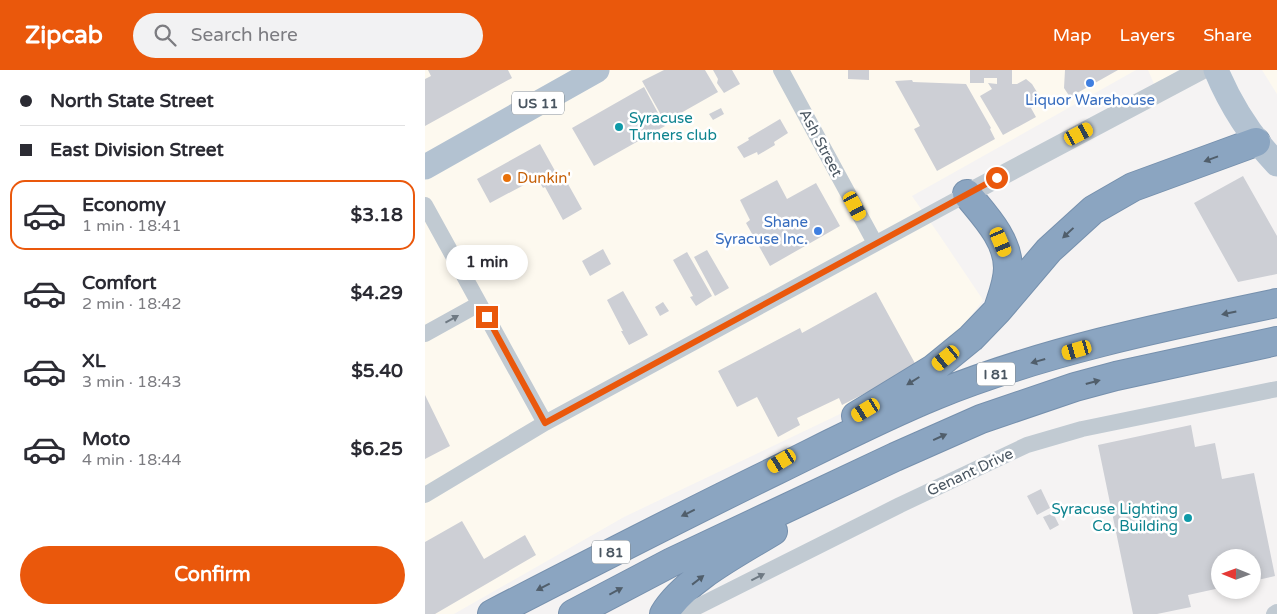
<!DOCTYPE html>
<meta charset="utf-8">
<style>
body{margin:0;font-family:"Varela Round",sans-serif;background:#f2f2f3;color:#2b2b33;height:100vh;display:flex;flex-direction:column;font-size:19px;white-space:nowrap}
*{box-sizing:border-box;margin:0}
p{font-size:16px;color:#7c7c81}
.icon{flex:none;width:28px;height:28px;fill:none;stroke:currentColor;stroke-width:2;stroke-linecap:round;stroke-linejoin:round}
.map{position:relative;flex:1;overflow:hidden}
.sheet{display:flex;flex-direction:column;background:#fff;width:425px}
.sheet>*{flex:none}
.guide{display:grid;align-content:center;height:110px;padding:0 20px;background:#fff}
.needle{width:32px;rotate:271deg}
.buttons{position:absolute;left:786px;top:479px;display:grid;gap:10px}
.buttons a{display:grid;place-items:center;width:50px;height:50px;border-radius:50%;background:#fff;box-shadow:0 2px 8px #0003;font-size:25px}
.end{position:absolute;width:22px;height:22px;margin:-11px;border:6px solid #ea580c;background:#fff;box-shadow:0 0 0 2px #fff}
.from{border-radius:50%}
.bubble{position:absolute;height:35px;border-radius:18px;background:#fff;box-shadow:0 2px 8px #0003;font-size:16px;font-weight:800;line-height:35px;text-align:center}
.car{position:absolute;width:15px;height:30px;margin:-15px -8px;border-radius:6px;box-shadow:0 0 4px 1px #0007;background:linear-gradient(#f5c518 24%,#345 0 40%,#f5c518 0 76%,#345 0 86%,#f5c518 0)}
.guide b{display:flex;align-items:center;gap:18px;height:48px;font-size:19px}
.guide b+b{border-top:1px solid #e1e1e2}
.guide i{width:12px;height:12px;background:#2b2b33}
ul{padding:0;list-style:none}
li{display:flex;align-items:center;gap:15px;height:70px;margin:0 10px 8px;padding:0 10px;border:2px solid transparent;border-radius:15px}
li div{flex:1}
li b{display:block;font-size:19px}
li em{font-style:normal;font-weight:800}
li.on{border-color:#ea580c}
li>.icon{width:45px;height:45px;stroke-width:1.5}
.button{display:flex;gap:10px;margin-top:auto;padding:10px 20px}
.button a{flex:1;height:58px;border-radius:30px;background:#ea580c;color:#fff;font-size:20px;font-weight:800;line-height:58px;text-align:center}
header{display:flex;align-items:center;gap:30px;box-sizing:border-box;height:70px;padding:0 25px;background:#ea580c;color:#fff}
header strong{font-size:24px}
nav{display:flex;gap:28px;margin-inline-start:auto;font-size:18px}
.search{width:350px;height:45px;background:#f2f2f3;display:flex;align-items:center;gap:12px;box-sizing:border-box;padding:0 18px;border-radius:28px;color:#7c7c81;font-size:19px}
main{display:flex;flex:1;min-height:0}
.map>svg:first-child{display:block}
.commercial{fill:#fdf9ef}
.building{fill:#cdcfd5}
.lines{fill:none;stroke-linecap:round;stroke-linejoin:round}
.motorway-casing{stroke:#7690ad;stroke-width:30}
.minor{stroke:#c1cad2;stroke-width:16}
.tertiary{stroke:#c1cad2;stroke-width:20}
.primary{stroke:#b3c2d1;stroke-width:25}
.motorway{stroke:#8ba5c1;stroke-width:28}
.oneway{fill:#505e6b}
.oneway2{fill:#6e7983}
.route{stroke:#ea580c;stroke-width:6}
.shop-dot{fill:#3f7fe0;stroke:#fff;stroke-width:2}
.culture-dot{fill:#0f9aa8;stroke:#fff;stroke-width:2}
.food-dot{fill:#e8710a;stroke:#fff;stroke-width:2}
.labels{text-anchor:middle;stroke-width:5;stroke-linejoin:round;paint-order:stroke}
.shield{fill:#fff;stroke:#808990;stroke-width:1}
.shield-label{font-size:14px;font-weight:bold;fill:#4a5661}
.shop-label{font-size:15px;fill:#366cbe;stroke:#fff}
.culture-label{font-size:15px;fill:#0d838f;stroke:#fff;text-anchor:start}
.street-label{font-size:15px;fill:#4a5661;stroke:#fff}
.food-label{font-size:15px;fill:#c56008;stroke:#fff;text-anchor:start}
</style>
<header>
<strong>Zipcab</strong>
<div class="search"><svg class="icon" aria-label="search" viewBox="0 0 24 24"><circle cx="10" cy="10" r="6"/><path d="M15 15l6 6"/></svg>Search here</div>
<nav><a>Map</a><a>Layers</a><a>Share</a></nav>
</header>
<main>
<section class="sheet">
<div class="guide">
<b><i class="from"></i>North State Street</b>
<b><i></i>East Division Street</b>
</div>
<ul>
<li class="on"><svg class="icon" aria-label="car" viewBox="0 0 24 24"><path d="M5 17H2v-5l4-1 3-4h7l3 4 3 1v5h-3M9 17h6M6 11h13"/><circle cx="7" cy="17" r="2"/><circle cx="17" cy="17" r="2"/></svg><div><b>Economy</b><p>1 min · 18:41</p></div><em>$3.18</em></li>
<li><svg class="icon" aria-label="car" viewBox="0 0 24 24"><path d="M5 17H2v-5l4-1 3-4h7l3 4 3 1v5h-3M9 17h6M6 11h13"/><circle cx="7" cy="17" r="2"/><circle cx="17" cy="17" r="2"/></svg><div><b>Comfort</b><p>2 min · 18:42</p></div><em>$4.29</em></li>
<li><svg class="icon" aria-label="car" viewBox="0 0 24 24"><path d="M5 17H2v-5l4-1 3-4h7l3 4 3 1v5h-3M9 17h6M6 11h13"/><circle cx="7" cy="17" r="2"/><circle cx="17" cy="17" r="2"/></svg><div><b>XL</b><p>3 min · 18:43</p></div><em>$5.40</em></li>
<li><svg class="icon" aria-label="car" viewBox="0 0 24 24"><path d="M5 17H2v-5l4-1 3-4h7l3 4 3 1v5h-3M9 17h6M6 11h13"/><circle cx="7" cy="17" r="2"/><circle cx="17" cy="17" r="2"/></svg><div><b>Moto</b><p>4 min · 18:44</p></div><em>$6.25</em></li>
</ul>
<div class="button"><a>Confirm</a></div>
</section>
<div class="map">
<svg width="852" height="544" viewBox="0 0 852 544">
<rect width="100%" height="100%" fill="#f5f3f3"/>
<!-- commercial -->
<path class="commercial" d="M 0,0 L 711,0 L 487,126 L 515,166 L 558,230 L 540,254 L 487,307 L 413,345 L 199,447 L 29,544 L 0,544 Z
M 723,0 L 753,0 L 730,16 Z
M 837,0 L 852,0 L 852,24 Z"/>
<!-- building -->
<path class="building" d="M 3,0 L 83,0 L 87,8 L 0,56 L 0,9 L 6,6 Z
M 239,0 L 280,0 L 293,22 L 240,52 L 217,11 Z
M 288,0 L 307,0 L 315,14 L 299,23 L 292,13 L 293,9 Z
M 423,0 L 444,0 L 444,10 L 423,9 Z
M 545,0 L 587,0 L 587,14 L 592,14 L 601,9 L 607,14 L 618,32 L 606,38 L 611,47 L 578,65 L 555,26 L 567,19 L 563,13 L 572,14 L 572,8 L 559,8 L 559,13 L 545,13 Z
M 640,0 L 693,0 L 645,27 L 639,18 Z
M 487,10 L 488,12 L 541,14 L 566,58 L 565,59 L 570,69 L 512,101 L 489,59 L 495,56 L 470,11 Z
M 219,17 L 240,56 L 169,96 L 147,58 Z
M 296,38 L 299,44 L 288,50 L 284,44 Z
M 355,49 L 363,63 L 349,72 L 350,75 L 333,85 L 332,82 L 319,88 L 312,77 L 324,70 L 323,68 Z
M 115,74 L 134,108 L 138,105 L 157,139 L 138,150 L 120,117 L 118,118 L 112,108 L 65,133 L 52,109 Z
M 818,106 L 852,166 L 852,204 L 813,212 L 769,133 Z
M 352,110 L 362,129 L 391,113 L 415,156 L 345,196 L 321,153 L 325,150 L 315,130 Z
M 178,179 L 186,194 L 165,206 L 157,191 Z
M 282,180 L 304,218 L 290,226 L 269,187 Z
M 262,182 L 287,226 L 271,236 L 265,227 L 268,226 L 248,190 Z
M 198,221 L 223,265 L 204,275 L 196,261 L 198,261 L 182,230 Z
M 451,222 L 492,297 L 417,335 L 414,328 L 372,348 L 375,355 L 353,367 L 332,327 L 312,337 L 293,301 L 375,258 L 377,263 Z
M 238,232 L 244,241 L 235,246 L 230,237 Z
M 0,325 L 25,376 L 0,389 Z
M 766,355 L 770,377 L 790,373 L 797,409 L 829,403 L 850,506 L 828,511 L 828,488 L 795,488 L 795,518 L 763,525 L 766,537 L 732,544 L 708,544 L 673,375 Z
M 616,419 L 625,438 L 612,445 L 602,426 Z
M 628,443 L 634,455 L 625,460 L 618,447 Z
M 37,451 L 59,489 L 100,465 L 111,485 L 10,544 L 0,544 L 0,472 Z"/>
<g class="lines">
<!-- motorway casing -->
<g class="motorway-casing">
<path id="motorway" d="M 542,124 C 559,145 583,169 583,198 C 583,211 578,224 574,236
M 431,346 L 508,299 L 546,268 L 573,240 L 624,180 L 668,140 L 708,117 L 831,72
M 67,544 C 162,495 257,446 352,400 C 405,374 457,347 511,325 C 620,281 737,257 852,233
M 148,544 L 247,492 L 470,387 L 556,349 L 650,317 L 691,306 L 852,271
M 239,544 C 259,510 314,482 348,461"/>
</g>
<!-- minor -->
<path class="minor" d="M 356,0 L 450,173
M 0,135 L 120,353
M 0,264 L 54,234
M 0,425 L 120,353 L 542,124
M 258,544 L 475,435 L 602,375 L 657,359 L 852,319
M 849,544 L 852,542"/>
<!-- tertiary -->
<path class="tertiary" d="M 542,124 L 776,0"/>
<!-- primary -->
<path class="primary" d="M 791,0 C 806,36 825,66 852,94
M 0,97 L 172,0"/>
<!-- motorway -->
<use href="#motorway" class="motorway"/>
</g>
<!-- one-way arrows -->
<defs><path id="oneway-solid" d="M-6-.8H1V-3.2L6.5 0L1 3.2V.8H-6Z" transform="scale(1.25)"/></defs>
<g class="oneway">
<use href="#oneway-solid" transform="translate(786 89) rotate(160)"/>
<use href="#oneway-solid" transform="translate(643 163) rotate(137)"/>
<use href="#oneway-solid" transform="translate(804 243) rotate(168)"/>
<use href="#oneway-solid" transform="translate(613 291) rotate(164)"/>
<use href="#oneway-solid" transform="translate(488 311) rotate(148)"/>
<use href="#oneway-solid" transform="translate(668 312) rotate(-15)"/>
<use href="#oneway-solid" transform="translate(515 367) rotate(-24)"/>
<use href="#oneway-solid" transform="translate(263 443) rotate(154)"/>
<use href="#oneway-solid" transform="translate(273 510) rotate(-38)"/>
<use href="#oneway-solid" transform="translate(118 517) rotate(153)"/>
<use href="#oneway-solid" transform="translate(191 521) rotate(-28)"/>
</g>
<g class="oneway2">
<use href="#oneway-solid" transform="translate(27 249) rotate(-29)"/>
<use href="#oneway-solid" transform="translate(333 507) rotate(-27)"/>
</g>
<g class="lines">
<!-- route -->
<path class="route" d="M 62,247 L 120,353 L 572,108"/>
</g>
<!-- markers -->
<g class="shop-dot">
<circle cx="665" cy="13" r="5"/>
<circle cx="393" cy="161" r="5"/>
</g>
<g class="culture-dot">
<circle cx="194" cy="57" r="5"/>
<circle cx="763" cy="448" r="5"/>
</g>
<circle class="food-dot" cx="82" cy="108" r="5"/>
<g class="labels">
<!-- shield labels -->
<g class="shield">
<rect x="87" y="21.5" width="52" height="23" rx="4"/>
<rect x="552" y="292.5" width="38" height="23" rx="4"/>
<rect x="167" y="470.5" width="38" height="23" rx="4"/>
</g>
<g class="shield-label">
<text x="113" y="38">US 11</text>
<text x="571" y="309">I 81</text>
<text x="186" y="487">I 81</text>
</g>
<!-- shop labels -->
<g class="shop-label">
<text x="665" y="35">Liquor Warehouse</text>
<text x="383" y="157" text-anchor="end">Shane<tspan x="383" dy="17">Syracuse Inc.</tspan></text>
</g>
<!-- culture labels -->
<g class="culture-label">
<text x="204" y="53">Syracuse<tspan x="204" dy="17">Turners club</tspan></text>
<text x="753" y="444" text-anchor="end">Syracuse Lighting<tspan x="753" dy="17">Co. Building</tspan></text>
</g>
<!-- street labels -->
<g class="street-label">
<text transform="translate(396 73) rotate(62)" y="5">Ash Street</text>
<text transform="translate(545 402) rotate(-25)" y="5">Genant Drive</text>
</g>
<!-- food labels -->
<g class="food-label">
<text x="92" y="113">Dunkin'</text>
</g>
</g>
</svg>
<div class="buttons">
<a><svg class="needle" viewBox="-14 -14 28 28"><path d="M0-13l5 13h-10z" fill="#e53935"/><path d="M0 13l5-13h-10z" fill="#7c7c81"/></svg></a>
</div>
<i class="end from" style="left:572px;top:108px"></i>
<i class="end" style="left:62px;top:247px"></i>
<div class="bubble" style="left:21px;top:175px;width:82px">1 min</div>
<i class="car" style="left:654px;top:64px;rotate:62deg"></i>
<i class="car" style="left:430px;top:136px;rotate:152deg"></i>
<i class="car" style="left:576px;top:172px;rotate:157deg"></i>
<i class="car" style="left:652px;top:280px;rotate:254deg"></i>
<i class="car" style="left:521px;top:288px;rotate:231deg"></i>
<i class="car" style="left:441px;top:340px;rotate:239deg"></i>
<i class="car" style="left:357px;top:391px;rotate:239deg"></i>
</div>
</main>
